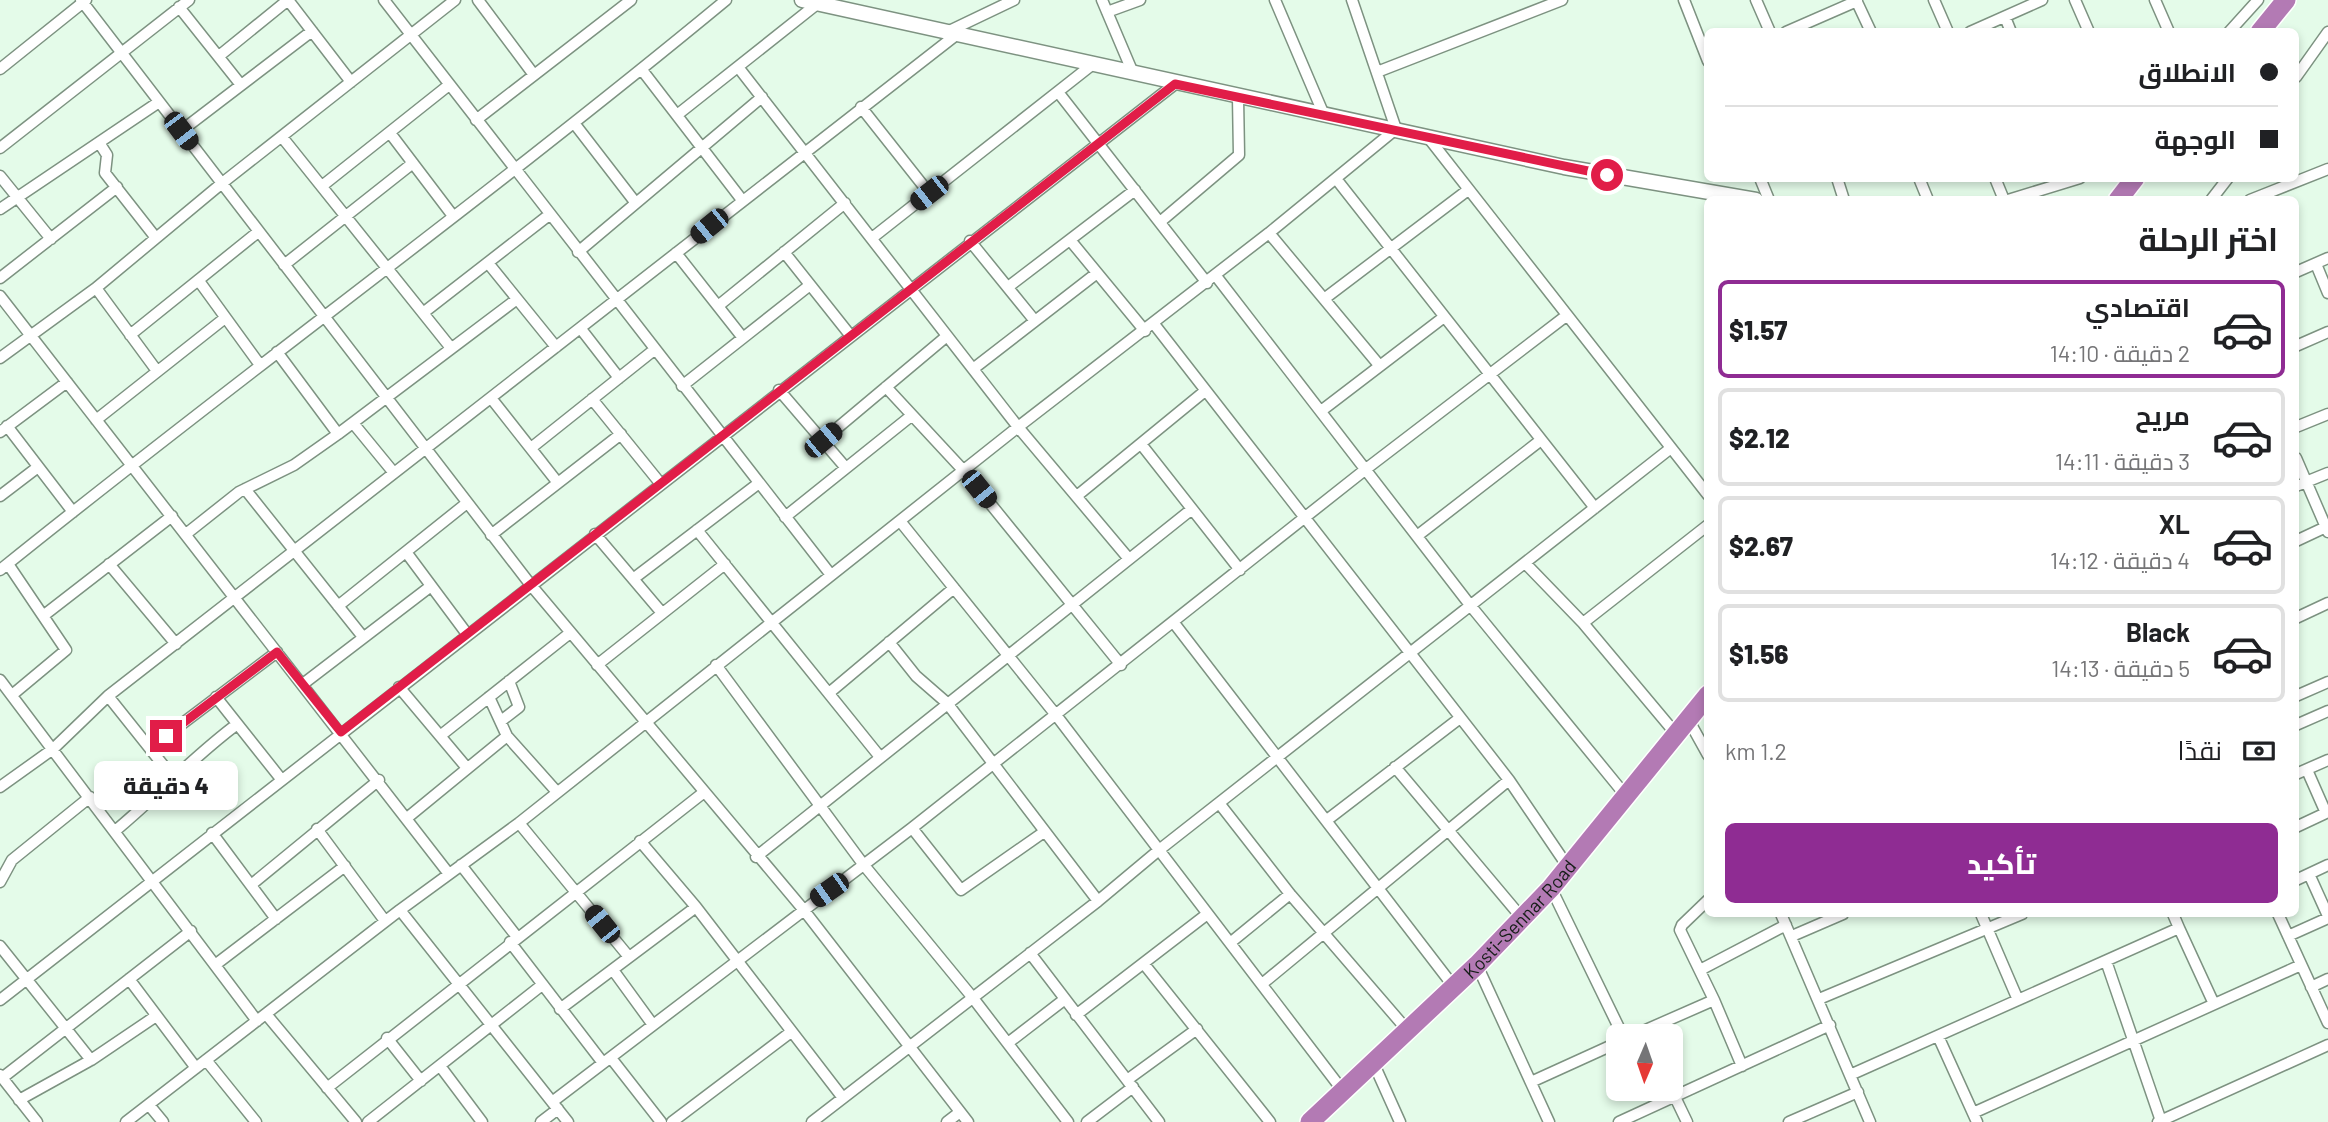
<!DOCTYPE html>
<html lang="ar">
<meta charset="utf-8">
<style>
body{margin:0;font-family:Barlow,Cairo,sans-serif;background:#f2f2f2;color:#202124;direction:rtl;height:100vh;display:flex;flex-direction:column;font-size:26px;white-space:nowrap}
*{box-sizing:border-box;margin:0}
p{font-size:23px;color:#757577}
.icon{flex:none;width:38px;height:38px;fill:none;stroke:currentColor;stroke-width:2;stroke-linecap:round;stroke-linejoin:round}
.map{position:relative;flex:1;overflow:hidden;direction:ltr}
.panel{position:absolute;left:1704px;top:196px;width:595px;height:721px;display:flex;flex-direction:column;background:#fff;border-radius:10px;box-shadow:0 4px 10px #0003;direction:rtl}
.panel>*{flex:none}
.banner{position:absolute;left:1704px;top:28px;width:595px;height:154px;border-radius:10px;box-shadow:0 4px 10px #0003;direction:rtl;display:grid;align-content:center;height:154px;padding:0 21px;background:#fff}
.needle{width:46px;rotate:182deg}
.tools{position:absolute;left:1606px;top:1024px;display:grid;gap:14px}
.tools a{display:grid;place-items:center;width:77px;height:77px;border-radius:10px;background:#fff;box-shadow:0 4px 10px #0003;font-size:35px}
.end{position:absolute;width:32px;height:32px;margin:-16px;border:9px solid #e11d48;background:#fff;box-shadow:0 0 0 4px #fff}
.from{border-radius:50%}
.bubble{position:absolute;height:49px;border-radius:10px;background:#fff;box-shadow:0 4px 10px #0003;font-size:23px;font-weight:800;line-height:49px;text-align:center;direction:rtl}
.car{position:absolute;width:21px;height:42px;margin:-21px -10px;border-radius:9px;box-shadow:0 0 5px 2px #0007;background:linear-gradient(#222 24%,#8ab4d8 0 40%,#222 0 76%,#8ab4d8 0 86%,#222 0)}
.banner b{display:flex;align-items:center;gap:24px;height:66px;font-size:26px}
.banner b+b{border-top:2px solid #e0e0e0}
.banner i{width:18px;height:18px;background:#202124}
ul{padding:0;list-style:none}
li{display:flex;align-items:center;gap:21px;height:98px;margin:0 14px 10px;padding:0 7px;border:4px solid #e0e0e0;border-radius:10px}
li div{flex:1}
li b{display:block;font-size:26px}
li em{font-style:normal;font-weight:800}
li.current{border-color:#8f2c93}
li>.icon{width:63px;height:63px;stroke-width:1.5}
h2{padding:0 21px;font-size:32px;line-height:84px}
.pay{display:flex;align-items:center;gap:18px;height:77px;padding:0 21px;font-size:26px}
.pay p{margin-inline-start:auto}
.primary-button{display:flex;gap:14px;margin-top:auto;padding:14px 21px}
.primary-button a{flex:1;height:80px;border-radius:10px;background:#8f2c93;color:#fff;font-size:28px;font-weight:800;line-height:80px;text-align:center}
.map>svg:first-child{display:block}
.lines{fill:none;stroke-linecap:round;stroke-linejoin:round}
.street-casing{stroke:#7d9281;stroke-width:13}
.secondary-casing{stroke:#7d9281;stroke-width:17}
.highway-casing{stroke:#fff;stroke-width:22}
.street{stroke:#fff;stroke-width:10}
.secondary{stroke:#fff;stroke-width:14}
.highway{stroke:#b37ab4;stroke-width:19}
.route{stroke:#e11d48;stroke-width:9}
.labels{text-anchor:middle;stroke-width:6;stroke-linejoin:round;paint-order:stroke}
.street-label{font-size:19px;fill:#161e18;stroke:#e4fbe9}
</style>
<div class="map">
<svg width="2328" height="1122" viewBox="0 0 2328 1122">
<rect width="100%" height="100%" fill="#e4fbe9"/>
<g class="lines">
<!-- street casing -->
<g class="street-casing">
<path id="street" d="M 81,0 L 530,584 L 803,909 L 968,1122
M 288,0 L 351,82
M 384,0 L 831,575
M 478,0 L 534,75
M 1102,0 L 1133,73
M 1275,0 L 1324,115
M 1684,0 L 1708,61
M 1756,0 L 1770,32
M 1856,0 L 1871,32
M 1934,0 L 1948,32
M 2075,0 L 2089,32
M 2155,0 L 2169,32
M 179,7 L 241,85
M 1107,12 L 1140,0
M 2005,17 L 2011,32
M 947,32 L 1014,0
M 1786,32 L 1857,1
M 1970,32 L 2042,0
M 2229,32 L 2258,0
M 219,56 L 288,0
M 738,67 L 1018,427 L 1129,559
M 0,69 L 86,0
M 642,70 L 742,200
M 1377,72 L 1562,0
M 2296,77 L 2328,32
M 1058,92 L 1207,283
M 861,107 L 929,193
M 677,115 L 817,4
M 476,120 L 631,0
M 574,123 L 635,202
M 181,131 L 312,31
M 390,133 L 453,216
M 1427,136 L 1708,495
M 282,137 L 451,348
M 100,144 L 107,155 L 105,173 L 156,238
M 0,148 L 189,0
M 0,176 L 51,239
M 1760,178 L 1769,200
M 1837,178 L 1844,200
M 1919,178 L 1928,200
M 1995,178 L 2004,200
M 1337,180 L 1595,508
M 322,186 L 449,85
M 2008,200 L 2080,178
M 2211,200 L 2228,178
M 2250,200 L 2328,169
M 0,209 L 159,102
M 1160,222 L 1239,155 L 1238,97
M 1269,233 L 1379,365
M 872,238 L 1093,64
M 1070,240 L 1145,331
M 970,241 L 1035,321
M 578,252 L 762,97
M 784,252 L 850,335
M 676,253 L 743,338
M 488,263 L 556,347
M 2316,264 L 2328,293
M 284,265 L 413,163
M 2296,272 L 2328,258
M 1216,276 L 1470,605 L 1626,796
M 0,278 L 117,187
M 199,281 L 260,365
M 1008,287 L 1135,190
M 96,288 L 157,371
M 0,296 L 449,874
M 1324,299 L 1468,190
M 718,306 L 845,203
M 423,313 L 549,215
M 1154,324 L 1509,780 L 1568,867
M 581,329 L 619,378
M 130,335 L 258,232
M 2296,346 L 2328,332
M 277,352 L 338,434
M 0,358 L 96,288 L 221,184 L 455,0
M 973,369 L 1097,273
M 682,386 L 810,285
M 886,387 L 963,470 L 1121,665
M 779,390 L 846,468
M 491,398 L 558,483
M 592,399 L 660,483
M 1321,411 L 1444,317
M 96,420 L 225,318
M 353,423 L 394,473
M 7,426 L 73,512
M 2296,427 L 2328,414
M 0,432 L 67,382
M 823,440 L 947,336
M 1141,444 L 1240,570
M 531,448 L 654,350
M 2296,458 L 2328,532
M 2296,486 L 2328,473
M 245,489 L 363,637
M 1078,495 L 1205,391
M 0,496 L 38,467
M 785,517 L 911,416
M 900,521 L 1056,715 L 1343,1091
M 697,530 L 880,757
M 186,534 L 239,492 L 294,465 L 338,434 L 517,299
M 595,534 L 662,613
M 491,535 L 621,434
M 1417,536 L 1541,440
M 2296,541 L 2328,526
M 406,552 L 467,634
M 1525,563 L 1583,623 L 1676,734
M 8,564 L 66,650 L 12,695
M 109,564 L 176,644
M 0,570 C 239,377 489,196 726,0
M 633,579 L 759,483
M 338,606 L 467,503
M 43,616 L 172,516
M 2296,618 L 2328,603
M 1174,623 L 1454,987
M 1583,623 L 1708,525
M 889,642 L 916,676 L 947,703 L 1098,901
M 597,665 L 725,564
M 716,665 L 863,864 L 973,998 L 1068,1122
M 0,680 L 257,1021
M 303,684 L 431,586
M 399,687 L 467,768
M 829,693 L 954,588
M 108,696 L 175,780
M 2296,696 L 2328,682
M 216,697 L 281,779
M 489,697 L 507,736 L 557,792
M 1688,719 L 1708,755
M 501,721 L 519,707 L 509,681
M 2296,725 L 2328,711
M 440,736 L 570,633
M 150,748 L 277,652
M 1395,767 L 1522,918
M 2307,770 L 2326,813
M 2296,774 L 2328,760
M 0,787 L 53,749 L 108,696 L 956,35
M 1219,803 L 1290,894 L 1408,1031
M 407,818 L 507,736
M 1327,820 L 1460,718
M 519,823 L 629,957
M 2296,827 L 2328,812
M 912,828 L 961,890 L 1044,832
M 317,829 L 385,921
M 115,831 C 156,797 193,757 236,725
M 212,833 L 276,919
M 640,841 L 696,907 L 843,1098
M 756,857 L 1192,509
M 461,865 L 517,937
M 2309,874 L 2328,916
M 2296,880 L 2328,865
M 0,882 L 12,860 L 90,797
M 251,885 L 379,780
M 1551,888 L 1623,1036
M 1708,900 L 1682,925 L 1680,930 L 1714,1000
M 400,910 L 568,1122
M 1781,914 L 1870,1122
M 1981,914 L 2018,1000
M 2278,914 L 2328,1023
M 2179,928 L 2214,1004
M 1792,936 L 1843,914
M 2288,936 L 2328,918
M 510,942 L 603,1063
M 1230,943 L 1290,894
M 0,946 L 91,1060
M 1030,953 L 1159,1122
M 2106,961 L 2161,1121
M 1144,964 L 1270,1122
M 215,965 L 345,866
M 1477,965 L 1549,1122
M 613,970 L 653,1025
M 1700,970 L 1786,925
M 129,979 L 196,1068
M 1262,984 L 1509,780
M 2311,987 L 2328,979
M 1819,999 L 2022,914
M 0,1000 L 1175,84
M 560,1009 L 696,907
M 266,1014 L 356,1122
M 1076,1015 L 1206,915
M 1632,1036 L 1714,1000 L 1742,1066
M 1938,1036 L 1977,1122
M 387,1038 L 421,1081
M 1008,1043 L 1065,999
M 611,1058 L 661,1122
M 206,1060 L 256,1122
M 1373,1062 L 1400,1122
M 440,1066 L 482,1122
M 0,1075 L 37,1122
M 1850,1075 L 2179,928 L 2173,914
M 2,1078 L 191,931
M 1127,1080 L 1197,1029
M 1531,1082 L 1619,1042
M 327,1088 L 703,793
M 1675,1097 L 1687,1122
M 19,1100 L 91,1060 L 156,1016
M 552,1102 L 912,828 L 1366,469 L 1566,316
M 149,1105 L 163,1122
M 1973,1113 L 2301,965
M 126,1122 L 400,910 L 519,823 L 1018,427 L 1269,233 L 1396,129 L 1352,0
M 368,1122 L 542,985
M 541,1122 L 558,1109
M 672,1122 L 791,1032
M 812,1122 L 1098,901 L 1159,850 L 1671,448
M 947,1122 L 960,1112
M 1087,1122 L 1133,1087
M 1619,1122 L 1830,1025
M 1789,1122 L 1858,1092
M 2158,1122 L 2328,1045"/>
</g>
<!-- secondary casing -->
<g class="secondary-casing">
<path id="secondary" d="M 802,0 L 1564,167 L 1756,200"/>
</g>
<!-- highway casing -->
<g class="highway-casing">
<g id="highway">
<path d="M 2260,32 L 2286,0"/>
<path d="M 2118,200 L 2135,178"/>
<path id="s1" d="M 1310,1122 L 1477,965 L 1551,888 L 1708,695"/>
</g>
</g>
<!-- street -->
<use href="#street" class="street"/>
<!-- secondary -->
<use href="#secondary" class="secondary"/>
<!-- highway -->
<use href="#highway" class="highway"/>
</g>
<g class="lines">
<!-- route -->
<path class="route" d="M 166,736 L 277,652 L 341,732 L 1175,84 L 1607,175"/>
</g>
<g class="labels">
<!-- street labels -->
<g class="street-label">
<text dy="7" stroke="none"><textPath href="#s1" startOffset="292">Kosti-Sennar Road</textPath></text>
</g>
</g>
</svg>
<div class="tools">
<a><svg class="needle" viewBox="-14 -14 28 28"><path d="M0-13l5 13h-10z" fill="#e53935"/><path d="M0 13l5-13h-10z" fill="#757577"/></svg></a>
</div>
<i class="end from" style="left:1607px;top:175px"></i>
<i class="end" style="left:166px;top:736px"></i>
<div class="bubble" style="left:94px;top:761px;width:144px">4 دقيقة</div>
<i class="car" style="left:181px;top:131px;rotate:143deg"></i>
<i class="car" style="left:929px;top:193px;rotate:232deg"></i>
<i class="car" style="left:709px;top:226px;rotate:231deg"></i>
<i class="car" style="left:823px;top:440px;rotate:50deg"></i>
<i class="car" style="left:979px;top:489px;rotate:141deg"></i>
<i class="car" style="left:829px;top:890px;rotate:235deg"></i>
<i class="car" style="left:602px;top:924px;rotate:321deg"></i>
<div class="banner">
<b><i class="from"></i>الانطلاق</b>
<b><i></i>الوجهة</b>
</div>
<section class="panel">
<h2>اختر الرحلة</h2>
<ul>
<li class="current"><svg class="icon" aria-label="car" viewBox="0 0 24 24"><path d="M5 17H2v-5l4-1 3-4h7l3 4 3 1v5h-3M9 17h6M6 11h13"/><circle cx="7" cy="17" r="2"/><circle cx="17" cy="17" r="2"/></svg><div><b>اقتصادي</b><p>2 دقيقة · 14:10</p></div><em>$1.57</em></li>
<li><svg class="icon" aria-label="car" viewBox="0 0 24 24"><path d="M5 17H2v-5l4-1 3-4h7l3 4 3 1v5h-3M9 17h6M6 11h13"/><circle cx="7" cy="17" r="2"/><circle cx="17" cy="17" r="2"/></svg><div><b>مريح</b><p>3 دقيقة · 14:11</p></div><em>$2.12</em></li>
<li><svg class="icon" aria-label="car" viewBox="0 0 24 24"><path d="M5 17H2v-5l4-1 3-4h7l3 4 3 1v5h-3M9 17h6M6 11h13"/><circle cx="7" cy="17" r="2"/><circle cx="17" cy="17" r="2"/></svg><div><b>XL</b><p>4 دقيقة · 14:12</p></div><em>$2.67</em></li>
<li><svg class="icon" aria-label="car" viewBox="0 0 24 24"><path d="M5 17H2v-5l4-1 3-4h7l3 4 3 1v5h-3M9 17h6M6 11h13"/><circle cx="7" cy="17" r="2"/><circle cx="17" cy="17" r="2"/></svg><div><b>Black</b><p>5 دقيقة · 14:13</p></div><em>$1.56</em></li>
</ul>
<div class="pay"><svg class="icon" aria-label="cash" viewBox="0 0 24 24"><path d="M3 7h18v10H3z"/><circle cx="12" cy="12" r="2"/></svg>نقدًا<p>1.2 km</p></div>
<div class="primary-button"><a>تأكيد</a></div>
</section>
</div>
